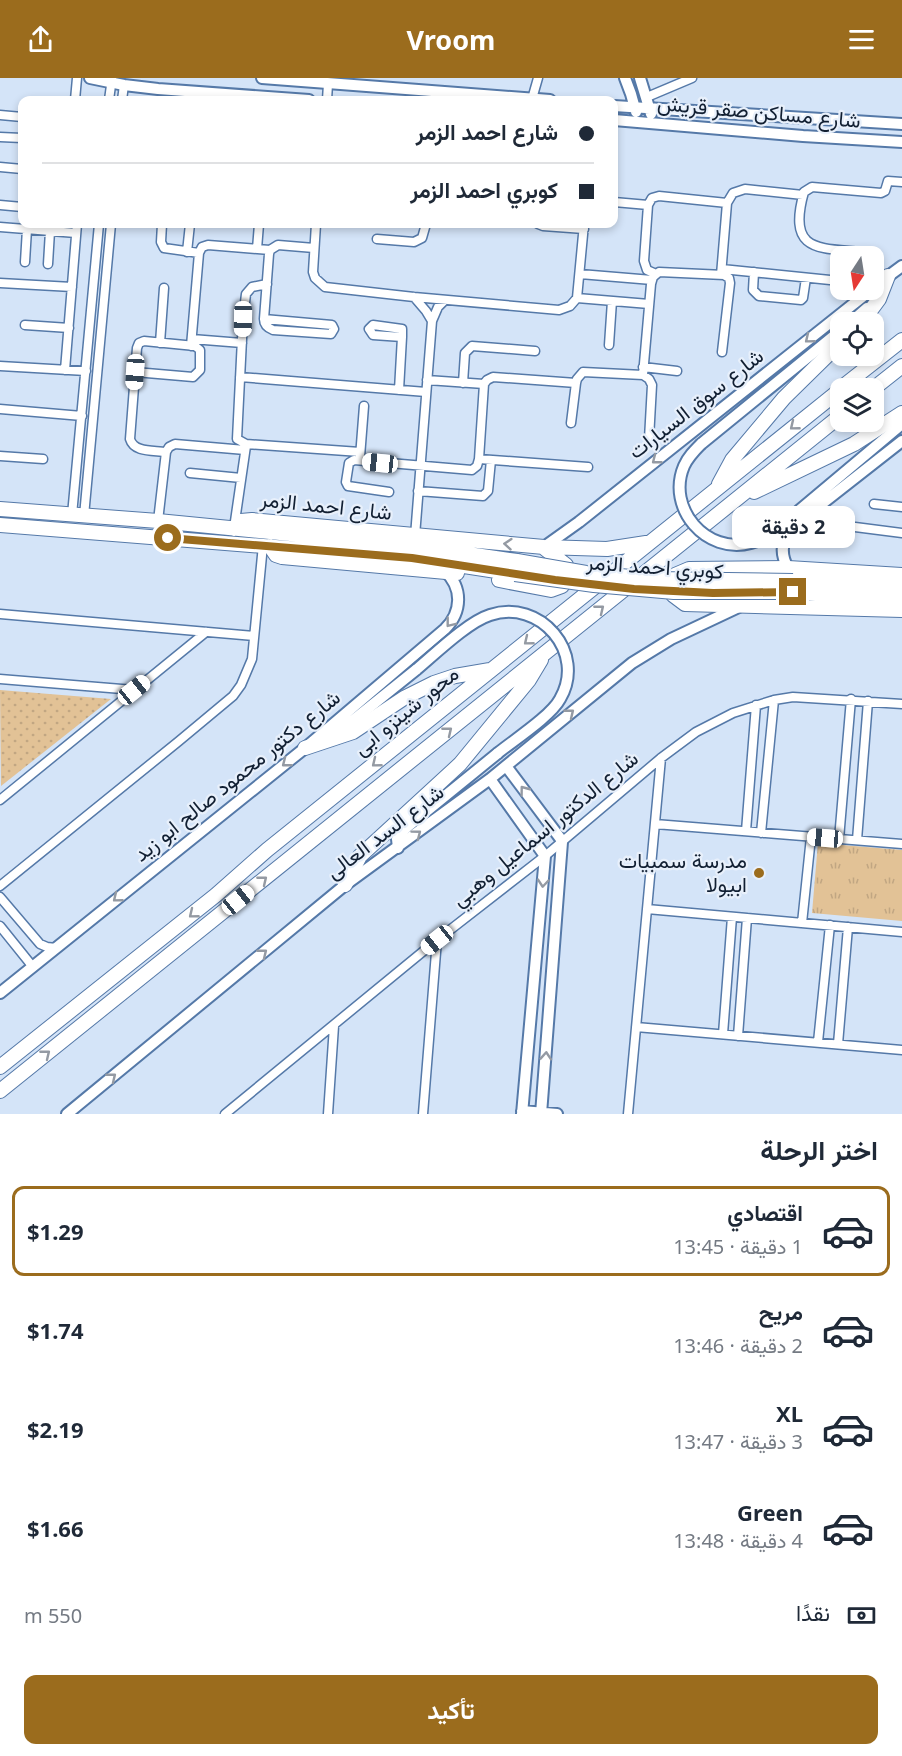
<!DOCTYPE html>
<html lang="ar">
<meta charset="utf-8">
<style>
body{margin:0;font-family:"Noto Sans",Vazirmatn,sans-serif;background:#f2f2f3;color:#1f2937;direction:rtl;height:100vh;display:flex;flex-direction:column;font-size:22px;white-space:nowrap}
*{box-sizing:border-box;margin:0}
p{font-size:20px;color:#747a83}
.icon{flex:none;width:33px;height:33px;fill:none;stroke:currentColor;stroke-width:2;stroke-linecap:round;stroke-linejoin:round}
.map{position:relative;height:1036px;overflow:hidden;direction:ltr}
.panel{display:flex;flex-direction:column;background:#fff;flex:1}
.panel>*{flex:none}
.top-card{position:absolute;left:18px;top:18px;width:600px;height:132px;border-radius:12px;box-shadow:0 3px 9px #0003;direction:rtl;display:grid;align-content:center;height:132px;padding:0 24px;background:#fff}
.needle{width:39px;rotate:192deg}
.tools{position:absolute;left:830px;top:168px;display:grid;gap:12px}
.tools a{display:grid;place-items:center;width:54px;height:54px;border-radius:12px;background:#fff;box-shadow:0 3px 9px #0003;font-size:30px}
.end{position:absolute;width:27px;height:27px;margin:-14px;border:8px solid #9b6c1d;background:#fff;box-shadow:0 0 0 3px #fff}
.from{border-radius:50%}
.bubble{position:absolute;height:42px;border-radius:12px;background:#fff;box-shadow:0 3px 9px #0003;font-size:20px;font-weight:700;line-height:42px;text-align:center;direction:rtl}
.car{position:absolute;width:18px;height:36px;margin:-18px -9px;border-radius:8px;box-shadow:0 0 4px 2px #0007;background:linear-gradient(#fff 24%,#345 0 40%,#fff 0 76%,#345 0 86%,#fff 0)}
.top-card b{display:flex;align-items:center;gap:21px;height:57px;font-size:22px}
.top-card b+b{border-top:2px solid #e0e1e3}
.top-card i{width:15px;height:15px;background:#1f2937}
ul{padding:0;list-style:none}
li{display:flex;align-items:center;gap:18px;height:90px;margin:0 12px 9px;padding:0 12px;border:3px solid transparent;border-radius:12px}
li div{flex:1}
li b{display:block;font-size:22px}
li em{font-style:normal;font-weight:700}
li.current{border-color:#9b6c1d}
li>.icon{width:54px;height:54px;stroke-width:1.5}
h2{padding:0 24px;font-size:27px;line-height:72px}
.pay{display:flex;align-items:center;gap:15px;height:66px;padding:0 24px;font-size:22px}
.pay p{margin-inline-start:auto}
.button{display:flex;gap:12px;margin-top:auto;padding:12px 24px}
.button a{flex:1;height:69px;border-radius:12px;background:#9b6c1d;color:#fff;font-size:24px;font-weight:700;line-height:69px;text-align:center}
header{display:flex;justify-content:space-between;align-items:center;height:78px;padding:0 24px;background:#9b6c1d;color:#fff;font-size:27px;font-weight:700}
.map>svg:first-child{display:block}
.grass{fill:url(#grass-dots)}
.park{fill:url(#park-tufts)}
.lines{fill:none;stroke-linecap:round;stroke-linejoin:round}
.minor-casing{stroke:#5579a8;stroke-width:11}
.tertiary-casing{stroke:#5579a8;stroke-width:14}
.primary-casing{stroke:#5579a8;stroke-width:16}
.minor{stroke:#fff;stroke-width:8}
.tertiary{stroke:#fff;stroke-width:10}
.primary{stroke:#fff;stroke-width:14}
.tertiary-bridge-casing{stroke:#5579a8;stroke-width:14;stroke-linecap:butt}
.primary-bridge-casing{stroke:#5579a8;stroke-width:16;stroke-linecap:butt}
.tertiary-bridge{stroke:#fff;stroke-width:10}
.primary-bridge{stroke:#fff;stroke-width:14}
.oneway{stroke:#949aa3}
.route{stroke:#9b6c1d;stroke-width:8}
.poi-dot{fill:#9b6c1d;stroke:#e8f0fb;stroke-width:2}
.labels{text-anchor:middle;stroke-width:4.5;stroke-linejoin:round;paint-order:stroke}
.street-label{font-size:21px;fill:#111f32;stroke:#e8f0fb}
.poi-label{font-size:21px;fill:#111f32;stroke:#e8f0fb;text-anchor:end}
</style>
<header><svg class="icon" aria-label="menu" viewBox="0 0 24 24"><path d="M4 6h16M4 12h16M4 18h16"/></svg>Vroom<svg class="icon" aria-label="share" viewBox="0 0 24 24"><path d="M12 15V3M7 8l5-5 5 5M5 13v7h14v-7"/></svg></header>
<div class="map">
<svg width="902" height="1036" viewBox="0 0 902 1036">
<defs>
<pattern id="grass-dots" width="8" height="8" patternUnits="userSpaceOnUse" patternTransform="scale(1.5)"><rect width="8" height="8" fill="#e2c296"/><path d="M2 2h.1M6 6h.1" fill="none" stroke="#c1a682" stroke-width="1.8" stroke-linecap="round"/></pattern>
<pattern id="park-tufts" width="24" height="20" patternUnits="userSpaceOnUse" patternTransform="scale(1.5)"><rect width="24" height="20" fill="#e2c296"/><path d="M3 7l-1-3M5 7V3M7 7l1-3M15 17l-1-3M17 17v-4M19 17l1-3" fill="none" stroke="#c1a682"/></pattern>
</defs>
<rect width="100%" height="100%" fill="#d4e4f8"/>
<!-- grass -->
<path class="grass" d="M 0,612 L 111,621 L 1,708 Z"/>
<!-- park -->
<path class="park" d="M 818,765 L 902,772 L 902,843 L 812,835 Z"/>
<g class="lines">
<!-- minor casing -->
<g class="minor-casing">
<path id="minor" d="M 647,19 L 692,0
M 532,21 L 538,0
M 75,22 L 77,0
M 109,22 L 112,0
M 122,22 L 124,7
M 327,22 L 328,6
M 0,37 L 22,39
M 0,59 L 22,60
M 0,89 L 22,91
M 614,124 L 648,127
M 0,127 L 22,129
M 162,146 L 161,164 L 164,170 L 199,175
M 316,146 L 313,194 L 315,200 L 325,209 L 414,219 L 559,232 L 570,228 L 577,220 L 584,146
M 538,146 L 543,148 L 584,151
M 0,149 L 76,155
M 377,161 L 414,164 L 422,160 L 426,146
M 257,171 L 259,146
M 187,174 L 190,146
M 870,175 C 822,169 786,178 804,114 L 812,109 L 881,115 L 885,113 L 888,103 L 902,104
M 25,184 L 27,151
M 48,186 L 50,153
M 722,191 L 830,202
M 754,194 L 753,212 L 759,218 L 801,222 L 803,220 L 806,200
M 580,196 L 652,202
M 656,196 L 647,192 L 644,183 L 648,127 L 652,120 L 659,118 L 727,125
M 721,197 L 727,125 L 733,115 L 745,111 L 803,117
M 0,205 L 72,209
M 267,206 L 252,209 L 246,216 L 243,241 L 237,361 L 246,366 L 360,374
M 414,219 L 426,233 L 432,243
M 577,220 L 649,226
M 264,241 L 332,247 L 334,251 L 331,256 L 273,252 C 268,250 264,247 264,241 L 269,176 L 270,172 L 278,167 L 314,170
M 25,247 L 69,250
M 192,261 L 242,265
M 160,265 L 164,210
M 609,267 L 612,223
M 191,268 L 199,175 L 202,169 L 208,167 L 270,172
M 0,288 L 86,293
M 643,289 L 677,293
M 65,292 L 77,146
M 135,294 L 193,299 L 200,292 L 200,272 L 195,268 L 144,263 L 139,265 L 137,270 L 130,361 C 134,375 154,372 166,374
M 643,297 L 651,206 L 653,199 L 659,194 L 724,197 L 729,200 L 730,205 L 722,274
M 240,299 L 426,314
M 427,302 L 484,306
M 463,305 L 465,275 L 472,268 L 535,273
M 399,312 L 402,259 L 402,251 L 373,247 L 369,251 L 373,257 L 402,259
M 0,331 L 82,338
M 571,345 L 576,305 L 577,301 L 583,294 L 643,297 L 649,301 L 652,307 L 649,361
M 0,378 L 43,381
M 360,379 L 364,328
M 479,381 L 588,389
M 190,395 L 241,400
M 418,413 L 483,418 L 488,413 L 491,382
M 389,414 L 348,408 L 346,404 L 349,385 L 354,382 L 472,392 L 477,388 L 479,381 L 484,306 L 487,302 L 493,299 L 576,305
M 874,426 L 902,429
M 72,437 L 99,146
M 84,438 L 111,146
M 158,443 L 166,374 L 169,369 L 175,366 L 245,372
M 855,449 L 902,455
M 234,450 L 246,368
M 415,458 L 432,243 L 438,229 L 445,222
M 0,536 L 254,558
M 0,601 L 134,612
M 0,722 L 206,554
M 655,746 L 902,766
M 746,753 L 756,627
M 761,755 L 774,622
M 839,761 L 851,621
M 857,762 L 868,623
M 0,808 L 179,663 L 233,618 L 241,607 L 252,581 L 263,467
M 0,819 L 40,866 L 47,869 L 56,870
M 647,831 L 902,854
M 802,845 L 811,759
M 0,848 L 33,889
M 636,949 L 902,972
M 723,956 L 732,839
M 738,958 L 747,840
M 818,964 L 830,847
M 838,966 L 848,849
M 225,1036 L 437,862 L 545,778 L 661,680 L 696,654 L 733,635 L 774,622 L 793,619 L 902,626
M 328,1036 L 334,948
M 423,1036 L 437,862
M 628,1036 L 661,680"/>
</g>
<!-- tertiary casing -->
<g class="tertiary-casing">
<path id="tertiary" d="M 90,0 L 124,7 L 158,11 L 309,22
M 262,0 L 550,22
M 625,0 L 631,16 L 636,34
M 640,0 L 651,36
M 614,28 L 902,46
M 614,42 L 803,58 L 902,64
M 883,202 L 902,188
M 851,244 L 867,230
M 701,366 L 840,253
M 783,446 L 902,346
M 544,469 L 579,444 L 871,212
M 788,490 C 780,476 781,463 791,450 L 902,363
M 329,657 L 346,648 L 417,591
M 506,688 L 560,760 L 562,764 L 541,1036
M 490,701 L 545,778 L 522,1036
M 398,770 L 397,761 L 402,753 L 498,675
M 0,915 L 305,670 L 445,551 C 462,534 463,510 445,493
M 522,1033 L 557,1036
M 67,1036 L 345,807 L 490,701 L 632,585 L 671,561 L 741,528"/>
</g>
<!-- primary casing -->
<g class="primary-casing">
<path id="primary" d="M 862,244 L 879,221 L 888,198
M 841,310 L 902,262
M 873,311 L 902,288
M 719,406 L 732,382 L 784,320 L 840,265
M 754,414 L 854,366 L 902,335
M 0,431 L 158,443 L 413,468 L 517,483
M 0,447 L 412,480 L 515,496
M 234,451 L 241,443 L 252,442 L 544,469 L 607,471 L 646,465
M 270,468 L 276,477 L 282,479 L 457,495
M 902,497 L 788,490 L 689,491 L 675,497 L 671,506 L 673,517 L 685,526 L 902,532
M 499,502 L 551,512 L 562,508 L 568,498 L 566,487 L 544,470
M 793,503 L 902,510
M 793,514 L 902,522
M 305,670 L 353,654 L 404,620 L 434,605 L 455,598 L 490,592
M 345,807 L 360,778 L 460,686 L 529,602 L 541,582
M 0,989 L 216,817 L 267,772 L 840,312
M 0,1013 L 840,338"/>
</g>
<!-- minor -->
<use href="#minor" class="minor"/>
<!-- tertiary -->
<use href="#tertiary" class="tertiary"/>
<!-- primary -->
<use href="#primary" class="primary"/>
<!-- tertiary-bridge casing -->
<g class="tertiary-bridge-casing">
<path id="tertiary-bridge" d="M 701,366 C 694,373 688,379 684,388 C 666,430 706,477 751,465 C 763,462 773,454 783,446
M 417,591 C 436,575 468,544 490,537 C 540,520 587,575 560,621 C 551,638 514,662 498,675"/>
</g>
<!-- primary-bridge casing -->
<g class="primary-bridge-casing">
<path id="primary-bridge" d="M 517,483 L 586,495 L 654,501 L 793,503
M 515,496 L 594,507 L 674,514 L 793,514"/>
</g>
<!-- tertiary-bridge -->
<use href="#tertiary-bridge" class="tertiary-bridge"/>
<!-- primary-bridge -->
<use href="#primary-bridge" class="primary-bridge"/>
</g>
<!-- one-way arrows -->
<defs><path id="oneway-chevron" d="M-2-3.5L2.5 0L-2 3.5" fill="none" stroke-width="1.6" stroke-linecap="round" stroke-linejoin="round" transform="scale(1.5)"/></defs>
<g class="oneway">
<use href="#oneway-chevron" transform="translate(809 261) rotate(141)"/>
<use href="#oneway-chevron" transform="translate(794 348) rotate(141)"/>
<use href="#oneway-chevron" transform="translate(656 382) rotate(142)"/>
<use href="#oneway-chevron" transform="translate(508 466) rotate(-175)"/>
<use href="#oneway-chevron" transform="translate(600 531) rotate(-39)"/>
<use href="#oneway-chevron" transform="translate(450 545) rotate(128)"/>
<use href="#oneway-chevron" transform="translate(528 563) rotate(141)"/>
<use href="#oneway-chevron" transform="translate(570 635) rotate(-39)"/>
<use href="#oneway-chevron" transform="translate(448 653) rotate(-39)"/>
<use href="#oneway-chevron" transform="translate(286 685) rotate(142)"/>
<use href="#oneway-chevron" transform="translate(376 685) rotate(141)"/>
<use href="#oneway-chevron" transform="translate(524 712) rotate(-127)"/>
<use href="#oneway-chevron" transform="translate(417 756) rotate(-37)"/>
<use href="#oneway-chevron" transform="translate(263 802) rotate(-39)"/>
<use href="#oneway-chevron" transform="translate(543 805) rotate(95)"/>
<use href="#oneway-chevron" transform="translate(117 820) rotate(141)"/>
<use href="#oneway-chevron" transform="translate(193 836) rotate(141)"/>
<use href="#oneway-chevron" transform="translate(263 875) rotate(-39)"/>
<use href="#oneway-chevron" transform="translate(46 976) rotate(-39)"/>
<use href="#oneway-chevron" transform="translate(546 978) rotate(-86)"/>
<use href="#oneway-chevron" transform="translate(112 999) rotate(-39)"/>
</g>
<g class="lines">
<!-- route -->
<path class="route" d="M 168,460 L 412,480 L 555,502 L 634,511 L 713,515 L 793,514"/>
</g>
<!-- markers -->
<circle class="poi-dot" cx="759" cy="795" r="6"/>
<g class="labels">
<!-- street labels -->
<g class="street-label">
<text transform="translate(759 34) rotate(5)" y="7">شارع مساكن صقر قريش</text>
<text transform="translate(696 326) rotate(-38)" y="7">شارع سوق السيارات</text>
<text transform="translate(326 428) rotate(6)" y="7">شارع احمد الزمر</text>
<text transform="translate(655 489) rotate(4)" y="7">كوبري احمد الزمر</text>
<text transform="translate(406 633) rotate(-39)" y="7">محور شينزو ابى</text>
<text transform="translate(237 698) rotate(-39)" y="7">شارع دكتور محمود صالح ابو زيد</text>
<text transform="translate(545 751) rotate(-39)" y="7">شارع الدكتور اسماعيل وهبي</text>
<text transform="translate(385 754) rotate(-37)" y="7">شارع السد العالى</text>
</g>
<!-- poi labels -->
<g class="poi-label">
<text x="747" y="790">مدرسة سمبيات<tspan x="747" dy="24">ابيولا</tspan></text>
</g>
</g>
</svg>
<div class="tools">
<a><svg class="needle" viewBox="-14 -14 28 28"><path d="M0-13l5 13h-10z" fill="#e53935"/><path d="M0 13l5-13h-10z" fill="#747a83"/></svg></a>
<a><svg class="icon" aria-label="locate" viewBox="0 0 24 24"><circle cx="12" cy="12" r="6"/><path d="M12 2v4M12 18v4M2 12h4M18 12h4"/></svg></a>
<a><svg class="icon" aria-label="layers" viewBox="0 0 24 24"><path d="M12 4l9 5-9 5-9-5zM3 14l9 5 9-5"/></svg></a>
</div>
<i class="end from" style="left:168px;top:460px"></i>
<i class="end" style="left:793px;top:514px"></i>
<div class="bubble" style="left:732px;top:428px;width:123px">2 دقيقة</div>
<i class="car" style="left:243px;top:241px;rotate:181deg"></i>
<i class="car" style="left:135px;top:294px;rotate:184deg"></i>
<i class="car" style="left:380px;top:385px;rotate:276deg"></i>
<i class="car" style="left:134px;top:612px;rotate:51deg"></i>
<i class="car" style="left:825px;top:760px;rotate:275deg"></i>
<i class="car" style="left:238px;top:822px;rotate:51deg"></i>
<i class="car" style="left:437px;top:862px;rotate:231deg"></i>
<div class="top-card">
<b><i class="from"></i>شارع احمد الزمر</b>
<b><i></i>كوبري احمد الزمر</b>
</div>
</div>
<section class="panel">
<h2>اختر الرحلة</h2>
<ul>
<li class="current"><svg class="icon" aria-label="car" viewBox="0 0 24 24"><path d="M5 17H2v-5l4-1 3-4h7l3 4 3 1v5h-3M9 17h6M6 11h13"/><circle cx="7" cy="17" r="2"/><circle cx="17" cy="17" r="2"/></svg><div><b>اقتصادي</b><p>1 دقيقة · 13:45</p></div><em>$1.29</em></li>
<li><svg class="icon" aria-label="car" viewBox="0 0 24 24"><path d="M5 17H2v-5l4-1 3-4h7l3 4 3 1v5h-3M9 17h6M6 11h13"/><circle cx="7" cy="17" r="2"/><circle cx="17" cy="17" r="2"/></svg><div><b>مريح</b><p>2 دقيقة · 13:46</p></div><em>$1.74</em></li>
<li><svg class="icon" aria-label="car" viewBox="0 0 24 24"><path d="M5 17H2v-5l4-1 3-4h7l3 4 3 1v5h-3M9 17h6M6 11h13"/><circle cx="7" cy="17" r="2"/><circle cx="17" cy="17" r="2"/></svg><div><b>XL</b><p>3 دقيقة · 13:47</p></div><em>$2.19</em></li>
<li><svg class="icon" aria-label="car" viewBox="0 0 24 24"><path d="M5 17H2v-5l4-1 3-4h7l3 4 3 1v5h-3M9 17h6M6 11h13"/><circle cx="7" cy="17" r="2"/><circle cx="17" cy="17" r="2"/></svg><div><b>Green</b><p>4 دقيقة · 13:48</p></div><em>$1.66</em></li>
</ul>
<div class="pay"><svg class="icon" aria-label="cash" viewBox="0 0 24 24"><path d="M3 7h18v10H3z"/><circle cx="12" cy="12" r="2"/></svg>نقدًا<p>550 m</p></div>
<div class="button"><a>تأكيد</a></div>
</section>
